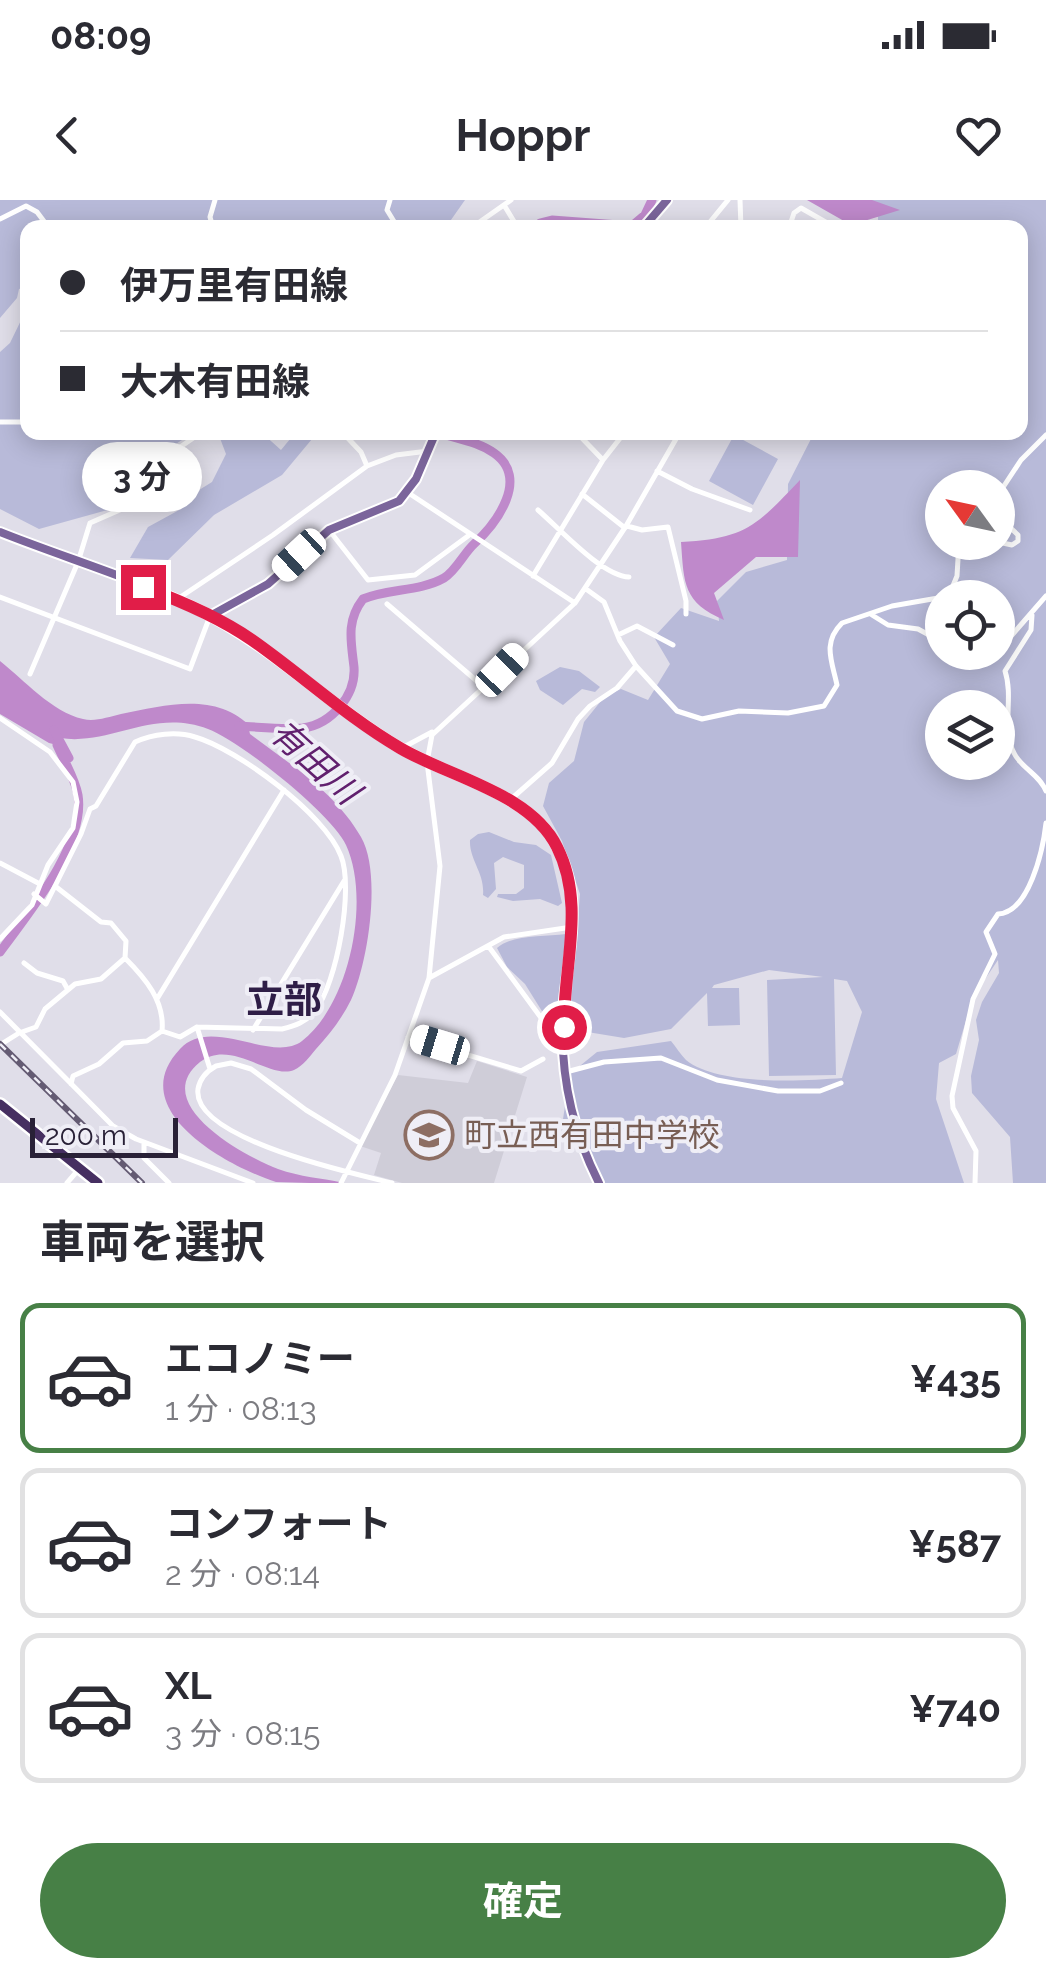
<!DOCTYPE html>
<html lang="ja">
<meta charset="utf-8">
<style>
body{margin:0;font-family:Raleway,"Noto Sans JP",sans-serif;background:#f2f2f3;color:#2b2b33;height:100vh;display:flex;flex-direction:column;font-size:38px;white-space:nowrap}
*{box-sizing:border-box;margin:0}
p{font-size:32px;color:#7c7c81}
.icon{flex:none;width:55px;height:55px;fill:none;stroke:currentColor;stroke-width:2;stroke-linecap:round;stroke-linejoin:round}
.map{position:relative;height:983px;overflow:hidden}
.panel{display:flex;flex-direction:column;background:#fff;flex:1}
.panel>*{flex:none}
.top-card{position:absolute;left:20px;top:20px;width:1008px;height:220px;border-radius:20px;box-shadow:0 5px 25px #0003;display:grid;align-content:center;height:220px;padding:0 40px;background:#fff}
.needle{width:65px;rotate:303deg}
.controls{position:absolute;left:925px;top:270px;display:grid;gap:20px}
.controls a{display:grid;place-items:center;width:90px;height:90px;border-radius:50%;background:#fff;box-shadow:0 5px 25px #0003;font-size:50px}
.scale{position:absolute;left:30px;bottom:25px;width:148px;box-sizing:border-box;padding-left:10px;border:5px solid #292137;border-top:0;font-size:28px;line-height:35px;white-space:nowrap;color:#292137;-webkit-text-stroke:8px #efeef6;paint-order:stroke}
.end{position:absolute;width:45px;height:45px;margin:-22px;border:12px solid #e11d48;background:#fff;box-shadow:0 0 0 5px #fff}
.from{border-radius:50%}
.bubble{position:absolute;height:70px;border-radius:35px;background:#fff;box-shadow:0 5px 25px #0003;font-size:32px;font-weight:700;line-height:70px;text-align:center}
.car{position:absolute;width:30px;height:60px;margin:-30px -15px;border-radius:12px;box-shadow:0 0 8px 2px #0007;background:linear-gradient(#fff 24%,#345 0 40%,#fff 0 76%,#345 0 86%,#fff 0)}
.top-card b{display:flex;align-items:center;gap:35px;height:95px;font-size:38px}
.top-card b+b{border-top:2px solid #e1e1e2}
.top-card i{width:25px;height:25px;background:#2b2b33}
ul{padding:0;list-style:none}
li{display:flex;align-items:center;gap:30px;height:150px;margin:0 20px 15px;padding:0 20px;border:5px solid #e1e1e2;border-radius:20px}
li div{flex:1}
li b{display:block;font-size:38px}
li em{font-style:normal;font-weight:700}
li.selected{border-color:#478046}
li>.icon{width:90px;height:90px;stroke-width:1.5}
h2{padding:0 40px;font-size:45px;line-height:120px}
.button{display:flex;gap:20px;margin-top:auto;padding:20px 40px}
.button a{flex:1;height:115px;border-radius:60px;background:#478046;color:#fff;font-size:40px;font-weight:700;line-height:115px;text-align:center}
.status{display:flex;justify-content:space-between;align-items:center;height:70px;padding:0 50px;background:#fff;direction:ltr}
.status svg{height:28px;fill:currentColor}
header{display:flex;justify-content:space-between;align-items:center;height:130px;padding:0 40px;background:#fff;font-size:45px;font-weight:700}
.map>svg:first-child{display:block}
.built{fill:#cfcdd8}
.green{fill:#b8bad9;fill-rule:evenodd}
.water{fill:#bf89cb}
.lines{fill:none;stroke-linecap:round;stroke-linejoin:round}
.river{stroke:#bf89cb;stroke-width:9}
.major-casing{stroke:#fff;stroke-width:12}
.highway-casing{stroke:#fff;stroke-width:14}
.minor{stroke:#fff;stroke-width:5}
.major{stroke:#7b659b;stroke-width:8}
.highway{stroke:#462f61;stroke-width:9}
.rail-casing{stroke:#645b73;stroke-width:6}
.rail{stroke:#efeef6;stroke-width:2.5;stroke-dasharray:8;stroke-linecap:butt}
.route{stroke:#e11d48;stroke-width:12}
.labels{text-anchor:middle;stroke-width:8;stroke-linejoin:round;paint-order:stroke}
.education-label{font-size:32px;fill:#785e54;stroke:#efeef6;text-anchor:start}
.water-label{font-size:35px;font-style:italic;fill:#61206e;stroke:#efeef6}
.quarter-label{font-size:38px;font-weight:bold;fill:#2f1e47;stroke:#efeef6}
</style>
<div class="status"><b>08:09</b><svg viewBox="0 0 49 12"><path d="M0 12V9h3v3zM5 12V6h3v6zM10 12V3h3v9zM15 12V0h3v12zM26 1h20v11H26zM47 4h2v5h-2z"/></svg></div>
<header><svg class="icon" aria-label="back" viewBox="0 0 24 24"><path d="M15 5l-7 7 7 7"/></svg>Hoppr<svg class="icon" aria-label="heart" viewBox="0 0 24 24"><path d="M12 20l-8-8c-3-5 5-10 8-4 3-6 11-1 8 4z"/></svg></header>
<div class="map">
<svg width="1046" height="983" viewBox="0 0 1046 983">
<rect width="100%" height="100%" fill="#e0dee9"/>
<!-- built -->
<path class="built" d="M 477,861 L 527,877 L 494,983 L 402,983 L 374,975 L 381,953 L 360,946 L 398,875 L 468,883 Z"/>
<!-- green -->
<path class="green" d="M 0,0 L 465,0 L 446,27 L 313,28 L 296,21 L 291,28 L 28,28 L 27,87 L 19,89 L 17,98 L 0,118 Z
M 847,0 L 1046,0 L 1046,983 L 1013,983 L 1010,937 L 972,893 L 971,876 L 979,840 L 976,820 L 982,802 L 999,773 L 998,760 L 973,797 L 956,854 L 939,863 L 936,899 L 964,983 L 599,983 L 563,919 L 570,874 L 597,852 L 671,841 C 676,847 681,855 686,860 C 718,886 803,881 842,878 L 862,812 L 847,781 L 834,779 L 836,875 L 769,876 L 767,780 L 823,777 L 769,770 L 714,785 L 712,788 L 739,788 L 740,825 L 708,826 L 707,793 L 671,829 L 624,838 L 569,829 L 580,694 L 562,641 L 543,606 L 549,583 L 574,561 L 584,522 L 605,496 L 621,489 L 648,500 L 670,464 L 654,437 L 681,408 L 719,421 L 717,401 L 746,372 L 787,360 L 788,284 L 814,233 L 1020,232 L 1020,28 L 869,27 L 878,23 L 878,17 ZM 942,288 L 998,288 L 998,342 L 942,342 ZM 942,398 L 998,398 L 998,452 L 942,452 ZM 942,508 L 998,508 L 998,562 L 942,562 Z
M 27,108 L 28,232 L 193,233 L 160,254 L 134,290 L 111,309 L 39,329 L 0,309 L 0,152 L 10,143 Z
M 218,233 L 262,233 L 281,250 L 295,233 L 317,233 L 282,275 L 214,315 L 168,360 L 130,358 L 148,327 L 181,309 L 191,295 L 212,282 L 226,254 Z
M 734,235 L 778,259 L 753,305 L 709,281 Z
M 560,467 L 579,471 L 600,487 L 595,492 L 582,489 L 563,505 L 540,490 L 536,481 Z
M 489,632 L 514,642 L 536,645 L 551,655 L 562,703 L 558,706 L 540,699 L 513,701 L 497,697 L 498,694 L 516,694 L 524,688 L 524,665 L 503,657 L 494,663 L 496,689 L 488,698 L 483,695 C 485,673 469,660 470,640 L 478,634 Z
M 566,734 L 558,827 L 550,824 L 525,784 L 507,767 L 497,748 C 513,734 544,737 566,734 Z"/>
<!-- water -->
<path class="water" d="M 807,0 L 872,0 L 900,10 L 851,25 Z
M 800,280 L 798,357 L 756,357 L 714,393 L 724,420 C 683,402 684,384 681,342 C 746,339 757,325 800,280 Z
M 0,461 C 24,480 52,512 83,519 C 95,522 108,517 121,514 C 166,505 217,491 252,528 L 249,530 L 250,534 C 290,564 336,593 361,637 C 382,673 368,763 351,800 C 342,818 330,834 316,849 C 310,856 303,866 294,870 C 270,880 231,838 200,862 C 148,904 246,957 278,969 C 300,977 322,978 344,983 C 324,983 296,983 276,982 C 229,967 122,910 180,849 C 211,815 272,864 302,841 C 350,804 371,699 346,645 C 333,615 239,540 208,529 C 152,508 111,546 60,538 L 57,545 L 49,543 L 0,514 Z"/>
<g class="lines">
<!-- river -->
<path class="river" d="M 537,28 L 540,23 L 552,20 L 632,26 L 645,15 L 652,0
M 239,526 C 260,527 282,530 303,528 C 332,524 356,495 354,467 C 351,441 346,421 363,399 C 389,388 419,392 444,378 C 456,371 464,353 474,344 C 497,323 530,278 494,253 C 477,241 456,239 437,232
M 0,752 C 28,714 86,644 78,595 C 75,578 64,561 57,545 L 69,558 L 54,530"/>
<!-- major casing -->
<g class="major-casing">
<path id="major" d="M 643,28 L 667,0
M 0,332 C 65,358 134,378 197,409 C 270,445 328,504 397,546 C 442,573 498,585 537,620 C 553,635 564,658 569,679 C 578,718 568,761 564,800 C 558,864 570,926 599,983
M 210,416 L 268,384 L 329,330 L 399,301 L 416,279 L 436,232"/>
</g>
<!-- highway casing -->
<g class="highway-casing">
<path id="highway" d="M 0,904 L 98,983"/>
</g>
<!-- minor -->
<path class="minor" d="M 390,0 L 387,10 L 398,28
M 740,0 L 741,28
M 504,5 L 518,28
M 0,19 L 26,6 L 37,12 L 49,28
M 213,28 L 210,17 L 215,0
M 471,28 L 511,0
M 705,28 L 728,0
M 789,28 L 794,13 L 801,8 L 836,28
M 876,28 L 886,24 L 904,28
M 0,222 L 28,222
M 342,232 L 361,252 L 367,266
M 576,232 L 603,260
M 657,271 L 692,289 L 750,310
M 407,292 L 575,403
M 582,294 L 625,328
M 998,295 L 1021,260 L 1046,235
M 538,310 C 560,329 602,376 629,377
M 998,316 L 1018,335 L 1018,341 L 1012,345 L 998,342
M 627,326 L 642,330 L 668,327 L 686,401 L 686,414
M 329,330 L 368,380 L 415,375 L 468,336
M 533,376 L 603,260 L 625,232
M 586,389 L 604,402 L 620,441 L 636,466 L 677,511 L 702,519 L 739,511 L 788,513 L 824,506 L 837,485 C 832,461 822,443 842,423 L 892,406 L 938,398 L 950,393 L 957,376 L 959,342
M 0,397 L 190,469 L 210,416
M 176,400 L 273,335 L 367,266 L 396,255 L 428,251
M 387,404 L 485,488
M 872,415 L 888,425 L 918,429 L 942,442
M 1032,415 L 1031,430 L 1005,471 C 1014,498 1001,529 1014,553 C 1021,568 1039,574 1046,591
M 618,435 L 637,426 L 673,445
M 998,451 L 1046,396
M 968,452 L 982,457 L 995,452
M 30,474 L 78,362 L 90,323 L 122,309 L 131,301 L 154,265 L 202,232
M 0,518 L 50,552 L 73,582 L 77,602 L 73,628 L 48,665 L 32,705 L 0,739
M 402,548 L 432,532
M 510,600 L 552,563 L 578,519 L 590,506 L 617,488 L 636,466
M 0,663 L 38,683
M 55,686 L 101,722 L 111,723 L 126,741 L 125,758 C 145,778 165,801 162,831
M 34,694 L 46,704 L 81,634 L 90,609 L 96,606 L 135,542 C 153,534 176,531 195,537 C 237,549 325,614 341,656 C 354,688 337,783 315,811 C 306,822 295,826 282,829 L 197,827 L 180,837 L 162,831
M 489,747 L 561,845
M 24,763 L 37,773 L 63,781 L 68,790
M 429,778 L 504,737 L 572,727
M 157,799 L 284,590
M 0,812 L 113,926 L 136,939 L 253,983
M 197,827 L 210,869
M 253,830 L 344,681
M 408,837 L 521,871 L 543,859
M 0,845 L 19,833 L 36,827 L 45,809 L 75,784 L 101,779 L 125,758
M 566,872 L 604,862 L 661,858 L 717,880 L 778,891 L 820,891 L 841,883
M 71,884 L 73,876 L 99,864 L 123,843 L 147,841 L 162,831
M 144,942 L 144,958 L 169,983
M 360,943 L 306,910 L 251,869 L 231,863 L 216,866 C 207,871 200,878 198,889 C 191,939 356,974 392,983
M 67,983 L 79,969
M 341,983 L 395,875 L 429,778 L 440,666 L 427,562 L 432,535 L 575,403 L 626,326 L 680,232
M 975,983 L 976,951 L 953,908 L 952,896 L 973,799 L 995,754 L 986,732 L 998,714 C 1029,713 1043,650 1046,623"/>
<!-- major -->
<use href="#major" class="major"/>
<!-- highway -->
<use href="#highway" class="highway"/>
<!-- rail casing -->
<g class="rail-casing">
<path id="rail" d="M 0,844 L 142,983"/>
</g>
<!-- rail -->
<use href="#rail" class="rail"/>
</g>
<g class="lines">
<!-- route -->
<path class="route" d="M 143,387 C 181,401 219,417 252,440 C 302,475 347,517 400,548 C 449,577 531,593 557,647 C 586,704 563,767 564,827"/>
</g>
<!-- icons -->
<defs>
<g id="school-ring" transform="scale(2.5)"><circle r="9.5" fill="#efeef6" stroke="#8d6e63" stroke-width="1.5"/><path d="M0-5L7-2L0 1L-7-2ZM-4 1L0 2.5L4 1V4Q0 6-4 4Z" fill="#8d6e63"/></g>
</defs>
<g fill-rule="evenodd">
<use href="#school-ring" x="429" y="935"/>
</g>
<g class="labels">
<!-- education labels -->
<g class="education-label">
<text x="464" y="946">町立西有田中学校</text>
</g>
<!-- water labels -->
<g class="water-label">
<text transform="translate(315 562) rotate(42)" y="12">有田川</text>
</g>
<!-- quarter labels -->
<g class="quarter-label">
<text x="284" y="813">立部</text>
</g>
</g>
</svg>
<div class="controls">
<a><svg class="needle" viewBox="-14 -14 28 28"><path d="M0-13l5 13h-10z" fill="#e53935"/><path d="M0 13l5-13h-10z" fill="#7c7c81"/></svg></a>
<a><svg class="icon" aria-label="locate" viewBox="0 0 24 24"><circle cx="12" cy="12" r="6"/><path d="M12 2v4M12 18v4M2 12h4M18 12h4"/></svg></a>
<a><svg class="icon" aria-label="layers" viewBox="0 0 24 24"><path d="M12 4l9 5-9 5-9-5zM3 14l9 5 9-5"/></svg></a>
</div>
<div class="scale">200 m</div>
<i class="end from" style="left:564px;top:827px"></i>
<i class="end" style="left:143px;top:387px"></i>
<div class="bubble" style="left:82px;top:242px;width:120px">3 分</div>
<i class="car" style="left:299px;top:355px;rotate:227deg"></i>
<i class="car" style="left:502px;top:470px;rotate:44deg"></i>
<i class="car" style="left:440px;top:845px;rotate:287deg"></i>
<div class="top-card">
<b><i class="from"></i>伊万里有田線</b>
<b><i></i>大木有田線</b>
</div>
</div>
<section class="panel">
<h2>車両を選択</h2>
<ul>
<li class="selected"><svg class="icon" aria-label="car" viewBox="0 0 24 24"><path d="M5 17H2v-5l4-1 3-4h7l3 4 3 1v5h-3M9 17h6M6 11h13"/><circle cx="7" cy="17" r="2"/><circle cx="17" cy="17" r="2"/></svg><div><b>エコノミー</b><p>1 分 · 08:13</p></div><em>¥435</em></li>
<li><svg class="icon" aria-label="car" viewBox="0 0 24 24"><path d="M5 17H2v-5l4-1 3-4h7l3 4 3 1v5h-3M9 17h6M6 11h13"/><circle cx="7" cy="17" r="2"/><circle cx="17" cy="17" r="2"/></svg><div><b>コンフォート</b><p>2 分 · 08:14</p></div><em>¥587</em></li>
<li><svg class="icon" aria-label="car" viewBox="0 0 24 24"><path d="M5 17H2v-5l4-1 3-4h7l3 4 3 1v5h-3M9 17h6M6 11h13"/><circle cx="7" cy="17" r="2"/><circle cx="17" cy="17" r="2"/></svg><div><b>XL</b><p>3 分 · 08:15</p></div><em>¥740</em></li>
</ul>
<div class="button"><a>確定</a></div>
</section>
